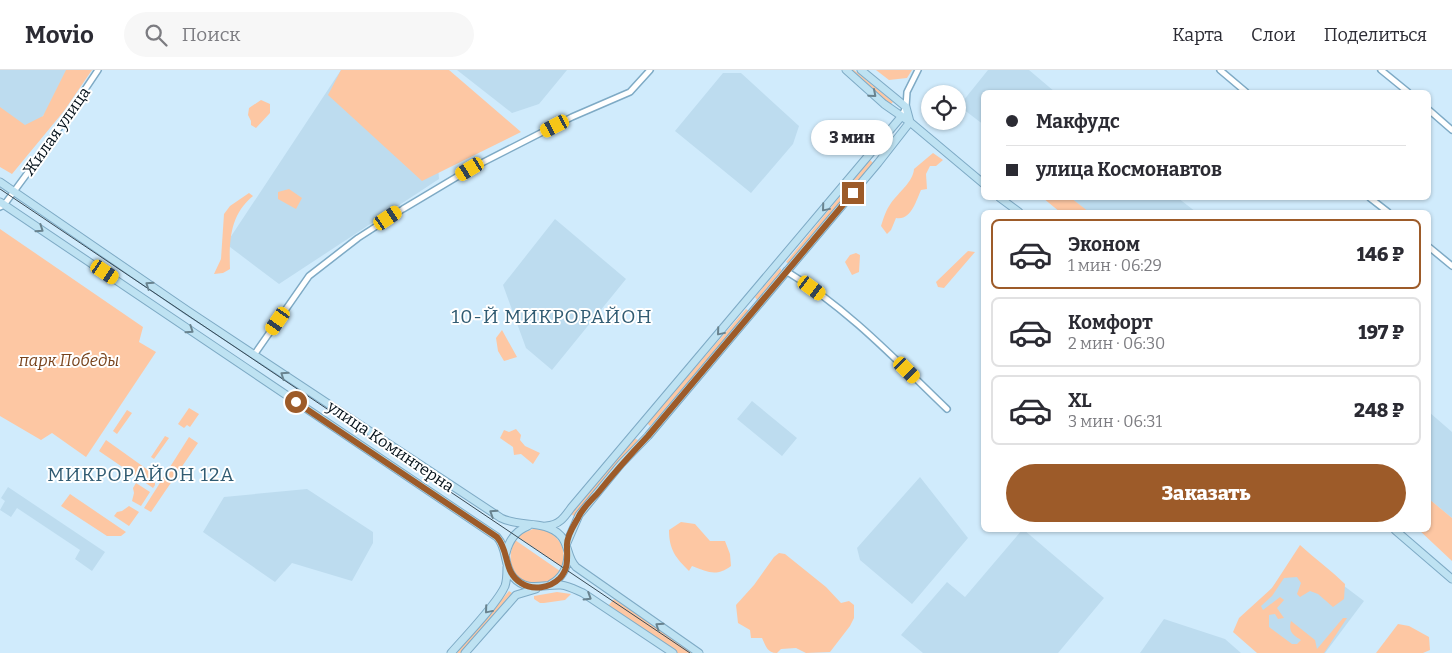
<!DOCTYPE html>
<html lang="ru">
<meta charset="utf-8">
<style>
body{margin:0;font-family:Bitter,serif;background:#f7f7f7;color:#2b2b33;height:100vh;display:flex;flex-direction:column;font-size:19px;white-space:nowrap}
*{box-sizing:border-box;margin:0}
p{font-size:16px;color:#7c7c81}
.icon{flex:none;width:28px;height:28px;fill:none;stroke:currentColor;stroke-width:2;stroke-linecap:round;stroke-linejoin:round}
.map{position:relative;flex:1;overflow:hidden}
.drawer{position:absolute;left:981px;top:140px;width:450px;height:322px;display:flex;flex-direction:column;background:#fff;border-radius:8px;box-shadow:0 1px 4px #0004}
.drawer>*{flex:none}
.hud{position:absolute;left:981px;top:20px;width:450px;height:110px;border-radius:8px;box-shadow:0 1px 4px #0004;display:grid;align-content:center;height:110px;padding:0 25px;background:#fff}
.fabs{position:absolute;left:921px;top:15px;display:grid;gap:10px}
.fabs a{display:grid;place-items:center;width:45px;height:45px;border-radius:50%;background:#fff;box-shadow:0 1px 4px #0004;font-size:25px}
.end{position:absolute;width:22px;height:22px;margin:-11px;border:6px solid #9d5b29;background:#fff;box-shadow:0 0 0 2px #fff}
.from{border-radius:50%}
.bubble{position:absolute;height:35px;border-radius:18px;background:#fff;box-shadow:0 1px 4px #0004;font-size:16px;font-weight:800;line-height:35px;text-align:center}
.car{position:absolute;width:15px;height:30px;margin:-15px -8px;border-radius:6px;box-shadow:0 0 4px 1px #0007;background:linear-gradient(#f5c518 24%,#345 0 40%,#f5c518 0 76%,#345 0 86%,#f5c518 0)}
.hud b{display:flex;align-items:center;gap:18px;height:48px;font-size:19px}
.hud b+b{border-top:1px solid #e1e1e2}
.hud i{width:12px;height:12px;background:#2b2b33}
ul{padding:9px 0 0;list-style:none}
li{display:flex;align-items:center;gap:15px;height:70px;margin:0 10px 8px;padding:0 15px;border:2px solid #e1e1e2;border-radius:8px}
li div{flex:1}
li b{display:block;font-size:19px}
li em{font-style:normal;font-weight:800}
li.active{border-color:#9d5b29}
li>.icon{width:45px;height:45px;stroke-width:1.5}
.cta{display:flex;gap:10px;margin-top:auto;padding:10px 25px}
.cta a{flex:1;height:58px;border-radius:30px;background:#9d5b29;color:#fff;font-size:20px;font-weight:800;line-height:58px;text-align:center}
header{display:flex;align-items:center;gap:30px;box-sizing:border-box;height:70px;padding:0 25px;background:#fff;border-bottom:1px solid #e1e1e2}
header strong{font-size:24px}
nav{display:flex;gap:28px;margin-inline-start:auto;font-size:18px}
.search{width:350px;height:45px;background:#f7f7f7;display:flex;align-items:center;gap:12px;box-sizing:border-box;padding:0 18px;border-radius:28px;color:#7c7c81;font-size:19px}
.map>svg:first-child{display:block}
.built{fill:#bddcef}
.green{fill:#fdc7a3}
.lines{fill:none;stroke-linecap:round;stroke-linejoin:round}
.street-casing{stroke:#7eaac5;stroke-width:8}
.secondary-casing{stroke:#7eaac5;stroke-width:9}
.street{stroke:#fff;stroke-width:5}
.secondary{stroke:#bee2f2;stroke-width:7}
.tram{stroke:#384954;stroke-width:1}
.oneway{stroke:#69838f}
.route{stroke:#9d5b29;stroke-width:6}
.labels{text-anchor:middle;stroke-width:4;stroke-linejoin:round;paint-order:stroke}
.street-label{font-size:16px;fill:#010e17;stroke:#fff}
.park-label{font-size:16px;font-style:italic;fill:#78431c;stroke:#fff}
.quarter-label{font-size:19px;letter-spacing:1px;fill:#305b72;stroke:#fff}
</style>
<header>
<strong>Movio</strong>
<div class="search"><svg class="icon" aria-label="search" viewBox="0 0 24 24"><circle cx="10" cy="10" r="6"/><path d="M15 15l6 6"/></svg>Поиск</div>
<nav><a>Карта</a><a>Слои</a><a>Поделиться</a></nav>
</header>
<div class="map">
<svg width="1452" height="583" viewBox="0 0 1452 583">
<rect width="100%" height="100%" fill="#d0ebfc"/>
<!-- built -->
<path class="built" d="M 0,0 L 82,0 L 0,96 Z
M 341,0 L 437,82 L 439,109 L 279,214 L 226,174 Z
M 457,0 L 567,0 L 539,34 L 512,43 Z
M 988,0 L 1029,0 L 1055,22 L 984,22 L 984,55 L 959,36 Z
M 723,3 L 741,3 L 799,56 L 793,74 L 751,123 L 675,61 Z
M 1071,128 L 1178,128 L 1196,142 L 1088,142 Z
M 555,149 L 626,209 L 552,300 L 526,278 L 503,215 Z
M 752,331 L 797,368 L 782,386 L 737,349 Z
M 1429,342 L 1452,362 L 1452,448 L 1429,429 Z
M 920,407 L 968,468 L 912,534 L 860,490 L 857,478 Z
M 8,417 L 105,482 L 92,501 L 75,489 L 80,480 L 17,438 L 11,447 L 0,440 L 5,431 L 1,428 Z
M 307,419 L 373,462 L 373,473 L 352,511 L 292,493 L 275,512 L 203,462 L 224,427 Z
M 1022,460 L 1024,460 L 1104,528 L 1058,583 L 923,583 L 901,565 L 947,512 L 965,527 Z
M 1299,482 L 1364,531 L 1325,583 L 1264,583 L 1238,563 Z
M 1164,549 L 1225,569 L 1241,583 L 1140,583 Z"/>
<!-- green -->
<path class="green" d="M 66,0 L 92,0 L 64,41 L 12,104 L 0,97 L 0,37 L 25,55 L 43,46 Z
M 341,0 L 449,0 L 521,62 L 422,111 L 328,25 Z
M 849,0 L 854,0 L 893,32 L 890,35 Z
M 876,0 L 912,0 L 907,8 L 889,10 Z
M 261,30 L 270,34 L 270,43 L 256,58 L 251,55 L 251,51 L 248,45 L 249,38 Z
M 933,83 L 943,90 L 936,96 L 930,96 L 926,104 L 927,119 L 921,120 C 916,131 911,151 896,148 L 891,160 L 887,164 L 881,156 C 884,147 886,140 891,133 C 899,122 913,112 914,99 Z
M 870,90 L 874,94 L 789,194 L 786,192 Z
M 289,119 L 302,128 L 296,139 L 278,129 L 278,122 Z
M 249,123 L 253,126 C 230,145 229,170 230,199 L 223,203 L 214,204 L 221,189 L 224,144 L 230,136 Z
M 1043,128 L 1071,128 L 1089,142 L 1060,142 Z
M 0,159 L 143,257 L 139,272 L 156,282 L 86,387 L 52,363 L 41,370 L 0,346 Z
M 968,181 L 975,182 L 944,218 L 938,217 L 936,212 Z
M 856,183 L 860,185 L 859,202 L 852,205 L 845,192 L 850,185 Z
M 780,198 L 782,201 L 757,230 L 755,227 Z
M 746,239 L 749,241 L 650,356 L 647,353 Z
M 502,260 L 517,287 L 504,291 L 498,281 L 496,268 Z
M 189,338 L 199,344 L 190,357 L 187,355 L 184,358 L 178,354 Z
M 127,340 L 132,343 L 117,364 L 113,361 Z
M 516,359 L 521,365 L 520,370 L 525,376 L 540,383 L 533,394 L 521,384 L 514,385 L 513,377 L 500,368 L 504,360 L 509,362 Z
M 165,366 L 169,368 L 154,389 L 151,387 Z
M 189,367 L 198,373 L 151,442 L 144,438 Z
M 634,368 L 638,370 L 574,446 L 571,444 Z
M 106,370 L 155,405 L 155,415 L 153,418 L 99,381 Z
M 136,413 L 150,422 L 141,436 L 132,431 L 134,423 L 133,418 Z
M 70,424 L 126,462 L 121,466 L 107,466 L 61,436 Z
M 1429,429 L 1452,448 L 1452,491 L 1419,460 L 1429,460 Z
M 129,436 L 139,442 L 129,456 L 114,446 L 117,442 L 122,441 Z
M 681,452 L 695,454 L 710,471 L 725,471 L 730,484 L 731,496 C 716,507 708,502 692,496 L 689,501 C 676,488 669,480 669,460 Z
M 533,459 C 554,458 569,476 562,497 L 517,466 Z
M 515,470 L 560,501 C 538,530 497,507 515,470 Z
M 1300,475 C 1315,489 1331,500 1345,514 L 1344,529 L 1333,537 L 1318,524 L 1310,521 L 1300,527 L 1297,524 L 1301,513 L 1297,507 L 1284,508 L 1272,526 L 1261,536 L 1263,540 L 1280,527 L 1284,530 L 1277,538 L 1284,548 L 1278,549 L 1275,544 L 1269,545 L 1269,557 L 1292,574 L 1297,574 L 1301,570 C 1293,565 1288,562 1291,551 L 1315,570 L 1317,579 L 1343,548 L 1347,548 L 1324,583 L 1257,583 L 1233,562 L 1239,548 L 1272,518 Z
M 779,483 L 785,484 L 826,517 L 841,533 L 849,531 L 854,535 L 854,548 L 850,556 L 830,582 L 806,583 L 796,578 L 781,579 L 777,583 C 767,583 766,576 762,568 L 751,568 L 750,560 L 738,553 L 736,535 L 754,515 L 774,487 Z
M 509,521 L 512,523 L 461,583 L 457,583 Z
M 557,522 L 571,524 L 565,530 L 544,533 L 540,533 L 534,529 L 534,526 Z
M 614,529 L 694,583 L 677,583 L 608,536 Z
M 1398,554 L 1409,556 L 1429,567 L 1430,580 L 1423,583 L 1376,583 Z"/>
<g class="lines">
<!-- street casing -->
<g class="street-casing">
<path id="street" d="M 1220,0 L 1246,22
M 1381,0 L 1408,22
M 1429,40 L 1452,60
M 901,47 L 906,37 L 907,22 L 918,0
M 1370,128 L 1388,142
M 0,137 L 4,135 L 43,82 L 98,0
M 1429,177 L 1452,196
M 786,201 C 847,238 896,290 947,339
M 254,285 L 309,206 L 358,168 L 403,139 L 470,99 L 572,47 L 630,22 L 650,0"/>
</g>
<!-- secondary casing -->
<g class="secondary-casing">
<path id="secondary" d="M 846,0 L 884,34 L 910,52 L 984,114
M 861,0 L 906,37 L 910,52
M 0,112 L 188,241 L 501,448 C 520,458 545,449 561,466 C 569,475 567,488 576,497 L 699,583
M 1000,128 L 1019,142
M 0,132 L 497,467 C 508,479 503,495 513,507 C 527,523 543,514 561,515 C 569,516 576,520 583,523 L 673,583
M 546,456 C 559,455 564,448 571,438 L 901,47
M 1395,460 L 1452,509
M 566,475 L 579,445 L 621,394 L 648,366 L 878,93 L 910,52
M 506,483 C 509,470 515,461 528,456
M 551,514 C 562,508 567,499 568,486
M 451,583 C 465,567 497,534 505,516 C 507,510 507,503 507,497
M 465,583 L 516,525 L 536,519"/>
</g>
<!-- street -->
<use href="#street" class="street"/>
<!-- secondary -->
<use href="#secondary" class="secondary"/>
<!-- tram -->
<path class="tram" d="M 0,119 L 690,583"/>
</g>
<!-- one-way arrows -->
<defs><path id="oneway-chevron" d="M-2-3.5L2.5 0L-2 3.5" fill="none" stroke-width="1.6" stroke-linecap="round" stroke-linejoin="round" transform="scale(1.25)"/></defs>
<g class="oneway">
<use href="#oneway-chevron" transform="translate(873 24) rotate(41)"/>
<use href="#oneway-chevron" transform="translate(825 138) rotate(130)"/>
<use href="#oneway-chevron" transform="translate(40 159) rotate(34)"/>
<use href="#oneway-chevron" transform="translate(149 215) rotate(-146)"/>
<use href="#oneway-chevron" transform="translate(190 260) rotate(34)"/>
<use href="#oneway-chevron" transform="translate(720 262) rotate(130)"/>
<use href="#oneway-chevron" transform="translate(284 305) rotate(-146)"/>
<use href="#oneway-chevron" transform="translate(493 443) rotate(-147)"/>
<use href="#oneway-chevron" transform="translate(588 527) rotate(32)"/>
<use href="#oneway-chevron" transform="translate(488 540) rotate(130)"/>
<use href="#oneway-chevron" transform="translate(659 556) rotate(-146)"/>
</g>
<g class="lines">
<!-- route -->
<path class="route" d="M 296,332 L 497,467 C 510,482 503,502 521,513 C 533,521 550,518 560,508 C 569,498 567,488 567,476 C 566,467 574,455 578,448 C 582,439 590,431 597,424 C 613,404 630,385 648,366 L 853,123"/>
</g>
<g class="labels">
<!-- street labels -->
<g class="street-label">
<text transform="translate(56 61) rotate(-55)" y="6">Жилая улица</text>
<text transform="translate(391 376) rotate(34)" y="6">улица Коминтерна</text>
</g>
<!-- park labels -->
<g class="park-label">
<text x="69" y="296">парк Победы</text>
</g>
<!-- quarter labels -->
<g class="quarter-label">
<text x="552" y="253">10-Й МИКРОРАЙОН</text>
<text x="141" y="411">МИКРОРАЙОН 12А</text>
</g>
</g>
</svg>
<div class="fabs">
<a><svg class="icon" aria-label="locate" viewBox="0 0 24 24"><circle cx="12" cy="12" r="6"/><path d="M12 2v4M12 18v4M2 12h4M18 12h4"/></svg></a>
</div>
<i class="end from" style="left:296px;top:332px"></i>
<i class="end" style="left:853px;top:123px"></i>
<div class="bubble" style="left:811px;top:50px;width:82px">3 мин</div>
<i class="car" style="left:555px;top:56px;rotate:243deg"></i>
<i class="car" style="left:470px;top:99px;rotate:239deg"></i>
<i class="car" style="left:388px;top:148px;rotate:56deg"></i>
<i class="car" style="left:105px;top:202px;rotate:124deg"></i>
<i class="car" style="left:812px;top:218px;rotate:126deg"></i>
<i class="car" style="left:278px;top:251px;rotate:215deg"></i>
<i class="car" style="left:907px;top:300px;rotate:135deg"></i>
<div class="hud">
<b><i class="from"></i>Макфудс</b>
<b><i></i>улица Космонавтов</b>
</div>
<section class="drawer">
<ul>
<li class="active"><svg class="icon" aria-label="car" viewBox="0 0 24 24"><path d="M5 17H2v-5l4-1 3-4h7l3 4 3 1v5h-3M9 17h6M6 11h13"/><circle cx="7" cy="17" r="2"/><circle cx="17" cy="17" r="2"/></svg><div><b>Эконом</b><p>1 мин · 06:29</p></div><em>146 ₽</em></li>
<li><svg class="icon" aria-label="car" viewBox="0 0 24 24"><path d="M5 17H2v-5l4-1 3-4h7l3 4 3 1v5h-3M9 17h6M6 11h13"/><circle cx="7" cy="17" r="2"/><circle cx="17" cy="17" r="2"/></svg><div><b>Комфорт</b><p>2 мин · 06:30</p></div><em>197 ₽</em></li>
<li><svg class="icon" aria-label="car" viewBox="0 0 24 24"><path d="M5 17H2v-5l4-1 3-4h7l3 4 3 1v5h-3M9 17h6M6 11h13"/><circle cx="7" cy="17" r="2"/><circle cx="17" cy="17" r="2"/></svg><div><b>XL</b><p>3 мин · 06:31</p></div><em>248 ₽</em></li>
</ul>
<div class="cta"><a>Заказать</a></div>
</section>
</div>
